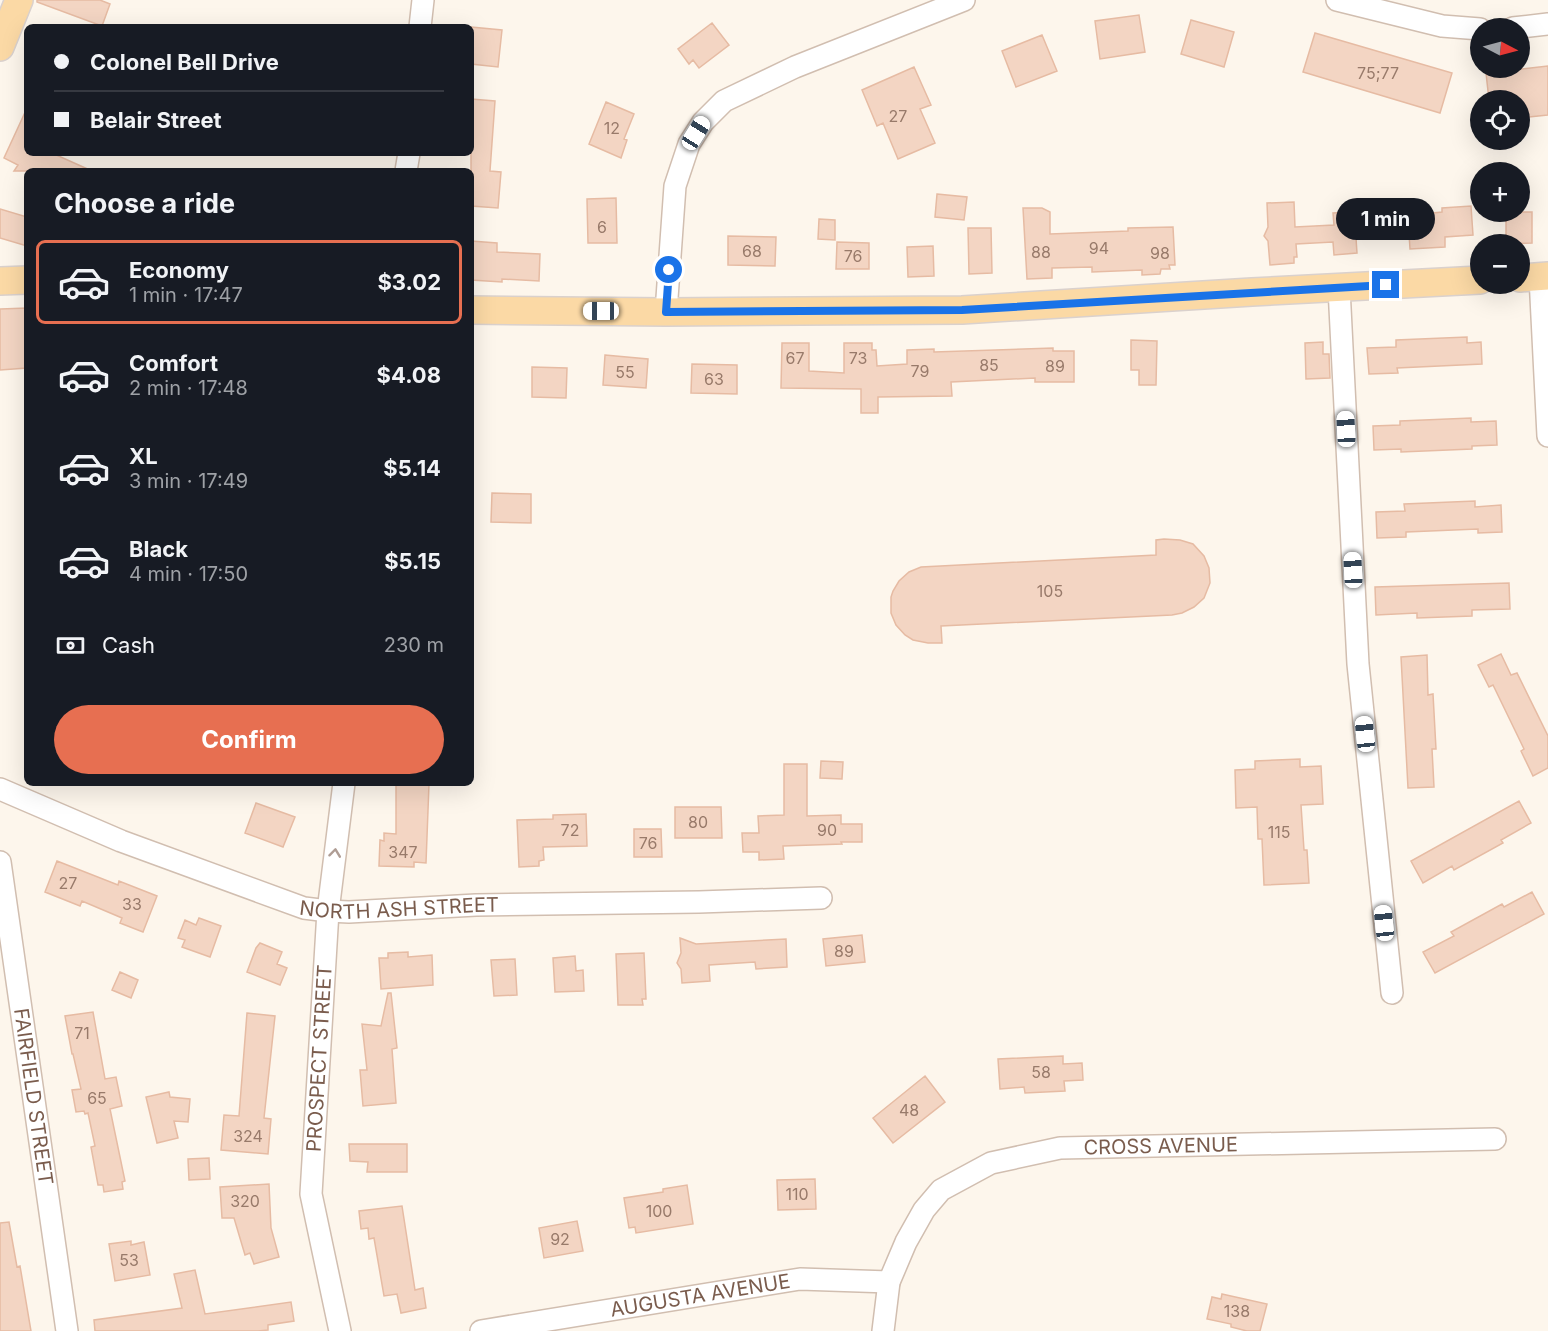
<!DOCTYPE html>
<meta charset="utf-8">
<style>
body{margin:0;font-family:Inter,sans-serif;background:#20242c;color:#f1f3f6;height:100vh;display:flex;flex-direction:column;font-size:22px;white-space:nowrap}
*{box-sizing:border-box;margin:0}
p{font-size:20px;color:#9ea1a6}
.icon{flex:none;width:33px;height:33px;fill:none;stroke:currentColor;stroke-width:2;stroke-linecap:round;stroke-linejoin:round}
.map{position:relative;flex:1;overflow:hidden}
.sheet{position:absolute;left:24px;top:168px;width:450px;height:618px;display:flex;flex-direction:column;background:#171b24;border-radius:9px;box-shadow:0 6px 24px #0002}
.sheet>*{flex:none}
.top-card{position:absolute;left:24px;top:24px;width:450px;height:132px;border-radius:9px;box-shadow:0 6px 24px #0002;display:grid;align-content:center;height:132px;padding:0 30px;background:#171b24}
.needle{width:39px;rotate:96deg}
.buttons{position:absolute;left:1470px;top:18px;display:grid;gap:12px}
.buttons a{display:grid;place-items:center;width:60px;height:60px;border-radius:50%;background:#171b24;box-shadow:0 6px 24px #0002;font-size:30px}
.end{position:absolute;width:27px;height:27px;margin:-14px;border:8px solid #1a73e8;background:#fff;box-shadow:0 0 0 3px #fff}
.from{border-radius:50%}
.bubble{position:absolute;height:42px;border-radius:21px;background:#171b24;box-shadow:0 6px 24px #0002;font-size:20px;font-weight:700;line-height:42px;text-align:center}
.car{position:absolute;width:18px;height:36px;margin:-18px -9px;border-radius:8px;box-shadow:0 0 4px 2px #0007;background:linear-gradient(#fff 24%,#345 0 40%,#fff 0 76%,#345 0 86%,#fff 0)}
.top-card b{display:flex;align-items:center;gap:21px;height:57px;font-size:22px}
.top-card b+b{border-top:2px solid #363941}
.top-card i{width:15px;height:15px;background:#f1f3f6}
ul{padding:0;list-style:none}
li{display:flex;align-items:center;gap:18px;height:84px;margin:0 12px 9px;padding:0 18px;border:3px solid transparent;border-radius:9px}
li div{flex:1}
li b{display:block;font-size:22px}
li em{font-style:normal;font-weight:700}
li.current{border-color:#e76f51}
li>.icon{width:54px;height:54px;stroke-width:1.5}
h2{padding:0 30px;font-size:27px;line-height:72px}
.pay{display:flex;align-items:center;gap:15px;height:66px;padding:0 30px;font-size:22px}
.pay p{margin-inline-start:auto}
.cta{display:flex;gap:12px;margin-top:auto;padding:12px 30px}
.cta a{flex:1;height:69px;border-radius:36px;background:#e76f51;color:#fff;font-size:24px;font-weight:700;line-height:69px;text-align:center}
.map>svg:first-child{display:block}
.building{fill:#f3d5c3;stroke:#e6bba3;stroke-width:1.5}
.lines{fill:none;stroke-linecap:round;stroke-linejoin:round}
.minor-casing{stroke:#d1beb0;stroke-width:24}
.major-casing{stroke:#dad1cd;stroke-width:30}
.minor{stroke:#fff;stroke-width:21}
.major{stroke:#fbd9a5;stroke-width:27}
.oneway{stroke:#af9d94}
.route{stroke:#1a73e8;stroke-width:8}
.labels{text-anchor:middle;stroke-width:4.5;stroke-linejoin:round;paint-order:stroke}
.number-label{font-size:16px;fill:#987a6a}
.street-label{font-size:20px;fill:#7a5c4d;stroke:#fffaf3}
</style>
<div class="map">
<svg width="1548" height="1331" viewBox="0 0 1548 1331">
<rect width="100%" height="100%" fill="#fdf6ec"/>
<!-- building -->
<path class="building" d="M 37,0 L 100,0 L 110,4 L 102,26 L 37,2 Z
M 1139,15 L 1145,52 L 1100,59 L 1095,21 Z
M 1191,20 L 1234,32 L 1224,67 L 1181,54 Z
M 712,23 L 729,45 L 699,68 L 693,60 L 689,64 L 678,49 Z
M 471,27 L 502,30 L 498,67 L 471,64 Z
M 1315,33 L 1452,73 L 1440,113 L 1303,72 Z
M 1042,35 L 1057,71 L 1016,87 L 1002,51 Z
M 1548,66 L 1548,115 L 1520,118 L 1520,100 L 1489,100 L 1486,73 Z
M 914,67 L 931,105 L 920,109 L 935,143 L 898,159 L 883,123 L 877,126 L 862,90 Z
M 471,99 L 495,101 L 490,171 L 501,172 L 498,208 L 471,206 Z
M 606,102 L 634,114 L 624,139 L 627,140 L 621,158 L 589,144 Z
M 27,108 L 27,153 L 52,153 L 92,171 L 14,171 L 18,165 L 4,158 Z
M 937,194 L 967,197 L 964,220 L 935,217 Z
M 616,198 L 617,243 L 588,243 L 587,199 Z
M 1294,202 L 1295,227 L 1334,225 L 1333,213 L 1350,212 L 1351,223 L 1355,223 L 1357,253 L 1334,255 L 1333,242 L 1296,244 L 1297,257 L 1294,257 L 1294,263 L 1270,265 L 1268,241 L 1264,236 L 1268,227 L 1267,203 Z
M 1471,206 L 1473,235 L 1445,237 L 1445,247 L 1410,249 L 1408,218 L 1423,218 L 1423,214 L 1442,212 L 1442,208 Z
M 1023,208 L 1042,208 L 1050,212 L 1050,234 L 1128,231 L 1128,228 L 1173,227 L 1175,265 L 1169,265 L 1170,269 L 1161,269 L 1160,274 L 1142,275 L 1142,270 L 1092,272 L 1092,267 L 1052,268 L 1052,278 L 1027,279 Z
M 0,209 L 27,217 L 27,246 L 0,238 Z
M 1506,212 L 1532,212 L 1532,243 L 1506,244 Z
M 819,219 L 835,220 L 835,240 L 818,239 Z
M 968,228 L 991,228 L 992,273 L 969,274 Z
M 728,236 L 776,237 L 775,266 L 728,265 Z
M 471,241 L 497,243 L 497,252 L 540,254 L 539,281 L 502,279 L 502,282 L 471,280 Z
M 837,242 L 869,243 L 869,269 L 836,269 Z
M 933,246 L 934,276 L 908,277 L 907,247 Z
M 27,308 L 27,368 L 0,370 L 0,309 Z
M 1467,337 L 1467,343 L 1481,342 L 1482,364 L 1397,368 L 1398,373 L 1369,374 L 1367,348 L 1396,347 L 1396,340 Z
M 1131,340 L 1157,341 L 1156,385 L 1139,385 L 1139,370 L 1131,370 Z
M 1323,342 L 1323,354 L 1329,354 L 1330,378 L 1306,379 L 1305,343 Z
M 782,343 L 809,343 L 809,371 L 844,373 L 844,343 L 872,343 L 872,350 L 876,350 L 877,366 L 907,364 L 907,350 L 934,349 L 934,352 L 1053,348 L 1053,351 L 1074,351 L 1074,382 L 1035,382 L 1035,378 L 951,382 L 952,396 L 878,397 L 878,413 L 861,413 L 861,389 L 781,388 Z
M 605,355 L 648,359 L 646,388 L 603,385 Z
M 692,364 L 737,365 L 737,394 L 691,393 Z
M 532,367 L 567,368 L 566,398 L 532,397 Z
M 1471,418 L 1471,422 L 1496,421 L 1497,445 L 1472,446 L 1472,449 L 1401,452 L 1401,449 L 1374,450 L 1373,426 L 1400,425 L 1400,421 Z
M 492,493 L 531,494 L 531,523 L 491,522 Z
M 1475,501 L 1475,507 L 1501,505 L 1502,532 L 1478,533 L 1478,529 L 1406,532 L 1406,537 L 1377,538 L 1376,512 L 1405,511 L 1404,504 Z
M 1164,539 L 1180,540 L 1193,544 L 1204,556 L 1209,568 L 1210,583 L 1204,598 L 1194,607 L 1182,613 L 1172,615 L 941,626 L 942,643 L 928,643 L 913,640 L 905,635 L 896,625 L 891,613 L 891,597 L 893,591 L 899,581 L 909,572 L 921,567 L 1156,555 L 1156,540 Z
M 1509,583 L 1510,609 L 1472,610 L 1472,616 L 1417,618 L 1417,613 L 1376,615 L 1375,587 Z
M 1501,654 L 1511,675 L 1517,673 L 1548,736 L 1548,768 L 1533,776 L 1521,751 L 1524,749 L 1493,685 L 1489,687 L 1478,665 Z
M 1427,655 L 1428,695 L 1433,694 L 1436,749 L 1432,749 L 1434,787 L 1408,788 L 1401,657 Z
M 1300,759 L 1300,767 L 1321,766 L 1323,804 L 1301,805 L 1304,850 L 1307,850 L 1309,883 L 1264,885 L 1262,839 L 1258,839 L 1257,807 L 1236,808 L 1235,770 L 1255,769 L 1255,761 Z
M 821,761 L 843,762 L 842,779 L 820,778 Z
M 784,764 L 807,764 L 807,816 L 841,815 L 841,824 L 862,824 L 862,842 L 841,842 L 842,844 L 783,846 L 784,859 L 759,860 L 759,852 L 743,852 L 742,833 L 759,833 L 758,816 L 784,815 Z
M 396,783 L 429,784 L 426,863 L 414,862 L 414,867 L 379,866 L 380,840 L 384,841 L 384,833 L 396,834 Z
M 1519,801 L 1531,823 L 1501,840 L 1503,843 L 1454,870 L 1452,866 L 1423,883 L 1411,861 Z
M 256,803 L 295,817 L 283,847 L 245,833 Z
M 675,807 L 721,807 L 722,838 L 675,838 Z
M 586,814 L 587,846 L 543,847 L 544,860 L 539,861 L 539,866 L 519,867 L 517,820 L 553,819 L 553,815 Z
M 634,829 L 661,829 L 662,857 L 634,857 Z
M 57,861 L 118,885 L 119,881 L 157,896 L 143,932 L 120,923 L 122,918 L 82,901 L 80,906 L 45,892 Z
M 1532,892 L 1544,914 L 1435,973 L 1423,952 L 1454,936 L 1451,932 L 1502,904 L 1504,907 Z
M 199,918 L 221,926 L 210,957 L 182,947 L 185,940 L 178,938 L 185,920 L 196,925 Z
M 862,935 L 865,962 L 826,966 L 823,939 Z
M 680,938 L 696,944 L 786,939 L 787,967 L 756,969 L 755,962 L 709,965 L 710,981 L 682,983 L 681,969 L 677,963 L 681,953 Z
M 260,943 L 282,952 L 277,964 L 287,968 L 280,985 L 247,972 L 256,948 Z
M 408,952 L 408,957 L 432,955 L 433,985 L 381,989 L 379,958 L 388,958 L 388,953 Z
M 644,953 L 646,999 L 642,999 L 643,1005 L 618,1005 L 616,954 Z
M 575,956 L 576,971 L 583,970 L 584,991 L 555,992 L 553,958 Z
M 515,959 L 517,995 L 494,996 L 491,960 Z
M 120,972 L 138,980 L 131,998 L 112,990 Z
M 388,993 L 391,993 L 397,1048 L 392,1049 L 396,1103 L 363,1106 L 360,1070 L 367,1070 L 362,1024 L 381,1026 Z
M 93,1012 L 105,1079 L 116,1077 L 122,1106 L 110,1109 L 125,1181 L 122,1182 L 123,1189 L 104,1192 L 103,1185 L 98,1185 L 91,1147 L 95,1146 L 88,1113 L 85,1114 L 84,1111 L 76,1112 L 72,1090 L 81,1089 L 73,1054 L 72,1054 L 65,1016 Z
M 247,1013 L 275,1016 L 264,1118 L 271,1119 L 268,1154 L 221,1150 L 224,1115 L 239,1116 Z
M 1063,1056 L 1063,1064 L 1082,1063 L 1083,1080 L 1064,1081 L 1065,1091 L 1025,1093 L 1024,1087 L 1000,1089 L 998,1059 Z
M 925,1076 L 945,1102 L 893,1143 L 873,1118 Z
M 169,1092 L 170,1097 L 190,1099 L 188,1122 L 174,1121 L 178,1138 L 157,1143 L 146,1097 Z
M 349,1144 L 407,1144 L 407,1172 L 367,1172 L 368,1162 L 350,1161 Z
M 209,1158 L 210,1179 L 189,1180 L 188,1159 Z
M 815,1179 L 816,1209 L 778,1210 L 777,1180 Z
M 269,1184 L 271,1228 L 279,1257 L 254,1264 L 250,1253 L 245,1255 L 234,1218 L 222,1218 L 220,1187 Z
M 687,1185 L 693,1224 L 636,1233 L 635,1227 L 629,1228 L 624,1198 L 663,1192 L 663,1189 Z
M 402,1206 L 415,1290 L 423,1288 L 426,1308 L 401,1313 L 397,1294 L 384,1296 L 374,1238 L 369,1239 L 368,1228 L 361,1229 L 359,1211 Z
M 577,1221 L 583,1251 L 544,1258 L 539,1228 Z
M 9,1222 L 17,1267 L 20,1266 L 31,1331 L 0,1331 L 0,1223 Z
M 131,1241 L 131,1245 L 144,1242 L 150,1275 L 115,1281 L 109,1244 Z
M 195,1270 L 205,1314 L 291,1302 L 294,1321 L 268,1325 L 268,1330 L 258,1331 L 95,1331 L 94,1320 L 182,1308 L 174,1274 Z
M 1222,1294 L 1267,1304 L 1260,1331 L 1247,1331 L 1231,1327 L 1231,1324 L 1207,1319 L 1212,1297 L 1221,1299 Z"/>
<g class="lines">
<!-- minor casing -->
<g class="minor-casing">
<g id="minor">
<path d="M 1337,0 L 1442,26 L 1480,29"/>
<path d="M 420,27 L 423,0"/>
<path d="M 1513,28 L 1548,24"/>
<path d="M 406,171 L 409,153"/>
<path d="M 1540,277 L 1548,436"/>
<path d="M 1339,288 L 1358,664 L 1392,993"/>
<path d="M 666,312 L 675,186 L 689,144 L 703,122 L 724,101 L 795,67 L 964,0"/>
<path id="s1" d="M 0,789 L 121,841 L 304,908 L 328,911 L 349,912 L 476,905 L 699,902 L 821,898"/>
<path id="s2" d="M 0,862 L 67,1331"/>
<path id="s3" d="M 340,1331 L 311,1194 L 328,911 L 344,783"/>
<path id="s4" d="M 481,1331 L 800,1279 L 889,1282"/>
<path id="s5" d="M 883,1331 L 889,1282 L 906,1242 L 924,1210 L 941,1190 L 991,1163 L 1060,1148 L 1495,1139"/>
</g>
</g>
<!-- major casing -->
<g class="major-casing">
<path id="major" d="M 0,47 L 19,0
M 1520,278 L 1548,276
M 0,281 L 27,280
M 471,310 L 666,312 L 962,310 L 1252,292 L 1480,280"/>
</g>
<!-- minor -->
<use href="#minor" class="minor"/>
<!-- major -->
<use href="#major" class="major"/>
</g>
<!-- one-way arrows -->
<defs><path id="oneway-chevron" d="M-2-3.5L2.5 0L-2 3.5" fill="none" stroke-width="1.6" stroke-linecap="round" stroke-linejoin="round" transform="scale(1.5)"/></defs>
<use class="oneway" href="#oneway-chevron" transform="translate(335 853) rotate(-83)"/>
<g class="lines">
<!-- route -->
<path class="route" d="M 669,270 L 666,312 L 962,310 L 1386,285"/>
</g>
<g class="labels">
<!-- number labels -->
<g class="number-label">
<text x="1378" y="79">75;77</text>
<text x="898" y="122">27</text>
<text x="612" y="134">12</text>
<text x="602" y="233">6</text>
<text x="1099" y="254">94</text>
<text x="752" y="257">68</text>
<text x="1041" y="258">88</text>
<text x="1160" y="259">98</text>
<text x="853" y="262">76</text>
<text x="795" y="364">67</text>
<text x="858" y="364">73</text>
<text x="989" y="371">85</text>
<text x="1055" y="372">89</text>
<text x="920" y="377">79</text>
<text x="625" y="378">55</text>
<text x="714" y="385">63</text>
<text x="1050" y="597">105</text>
<text x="698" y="828">80</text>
<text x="570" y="836">72</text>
<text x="827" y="836">90</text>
<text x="1279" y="838">115</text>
<text x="648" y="849">76</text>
<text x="403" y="858">347</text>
<text x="68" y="889">27</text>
<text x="132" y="910">33</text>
<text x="844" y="957">89</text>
<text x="82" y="1039">71</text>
<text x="1041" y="1078">58</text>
<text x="97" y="1104">65</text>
<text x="909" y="1116">48</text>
<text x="248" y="1142">324</text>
<text x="797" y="1200">110</text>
<text x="245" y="1207">320</text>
<text x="659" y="1217">100</text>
<text x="560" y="1245">92</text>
<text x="129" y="1266">53</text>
<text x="1237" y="1317">138</text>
</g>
<!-- street labels -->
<g class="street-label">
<text dy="7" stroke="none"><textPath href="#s1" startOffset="422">NORTH ASH STREET</textPath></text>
<text dy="7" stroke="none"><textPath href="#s3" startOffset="276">PROSPECT STREET</textPath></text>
<text dy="7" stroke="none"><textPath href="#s2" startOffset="237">FAIRFIELD STREET</textPath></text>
<text dy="7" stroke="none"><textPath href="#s5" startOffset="384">CROSS AVENUE</textPath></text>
<text dy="7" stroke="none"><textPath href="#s4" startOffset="222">AUGUSTA AVENUE</textPath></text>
</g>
</g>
</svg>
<div class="buttons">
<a><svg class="needle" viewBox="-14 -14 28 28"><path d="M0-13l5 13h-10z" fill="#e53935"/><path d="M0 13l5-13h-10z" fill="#9ea1a6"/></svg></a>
<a><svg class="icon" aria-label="locate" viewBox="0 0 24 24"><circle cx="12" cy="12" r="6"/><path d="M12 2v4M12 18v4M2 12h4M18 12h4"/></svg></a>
<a>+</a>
<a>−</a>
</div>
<i class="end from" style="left:669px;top:270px"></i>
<i class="end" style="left:1386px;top:285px"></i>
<div class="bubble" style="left:1336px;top:198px;width:99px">1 min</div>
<i class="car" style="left:696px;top:133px;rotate:32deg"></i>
<i class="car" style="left:601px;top:311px;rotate:270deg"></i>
<i class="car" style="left:1346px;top:429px;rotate:357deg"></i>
<i class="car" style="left:1353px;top:570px;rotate:357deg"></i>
<i class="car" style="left:1365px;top:734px;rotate:354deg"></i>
<i class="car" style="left:1384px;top:923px;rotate:354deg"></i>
<div class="top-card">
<b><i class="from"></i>Colonel Bell Drive</b>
<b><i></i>Belair Street</b>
</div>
<section class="sheet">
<h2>Choose a ride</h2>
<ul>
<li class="current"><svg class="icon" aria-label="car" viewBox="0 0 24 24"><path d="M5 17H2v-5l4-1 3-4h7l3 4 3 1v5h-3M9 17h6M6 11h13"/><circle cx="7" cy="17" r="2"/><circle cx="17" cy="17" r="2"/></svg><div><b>Economy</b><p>1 min · 17:47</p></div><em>$3.02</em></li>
<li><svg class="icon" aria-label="car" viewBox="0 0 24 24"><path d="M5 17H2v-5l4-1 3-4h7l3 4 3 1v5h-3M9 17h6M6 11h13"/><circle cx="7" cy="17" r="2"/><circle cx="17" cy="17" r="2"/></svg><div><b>Comfort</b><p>2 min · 17:48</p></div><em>$4.08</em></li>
<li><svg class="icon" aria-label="car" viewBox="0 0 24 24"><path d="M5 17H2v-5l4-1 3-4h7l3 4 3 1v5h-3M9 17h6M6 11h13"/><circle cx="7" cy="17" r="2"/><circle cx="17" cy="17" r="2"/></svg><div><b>XL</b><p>3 min · 17:49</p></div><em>$5.14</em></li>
<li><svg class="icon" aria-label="car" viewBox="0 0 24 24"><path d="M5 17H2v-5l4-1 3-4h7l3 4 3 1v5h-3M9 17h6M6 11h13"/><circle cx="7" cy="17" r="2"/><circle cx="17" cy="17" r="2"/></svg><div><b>Black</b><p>4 min · 17:50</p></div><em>$5.15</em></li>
</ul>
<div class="pay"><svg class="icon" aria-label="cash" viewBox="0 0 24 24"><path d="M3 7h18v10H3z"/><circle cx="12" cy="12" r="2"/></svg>Cash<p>230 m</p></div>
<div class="cta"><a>Confirm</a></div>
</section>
</div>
